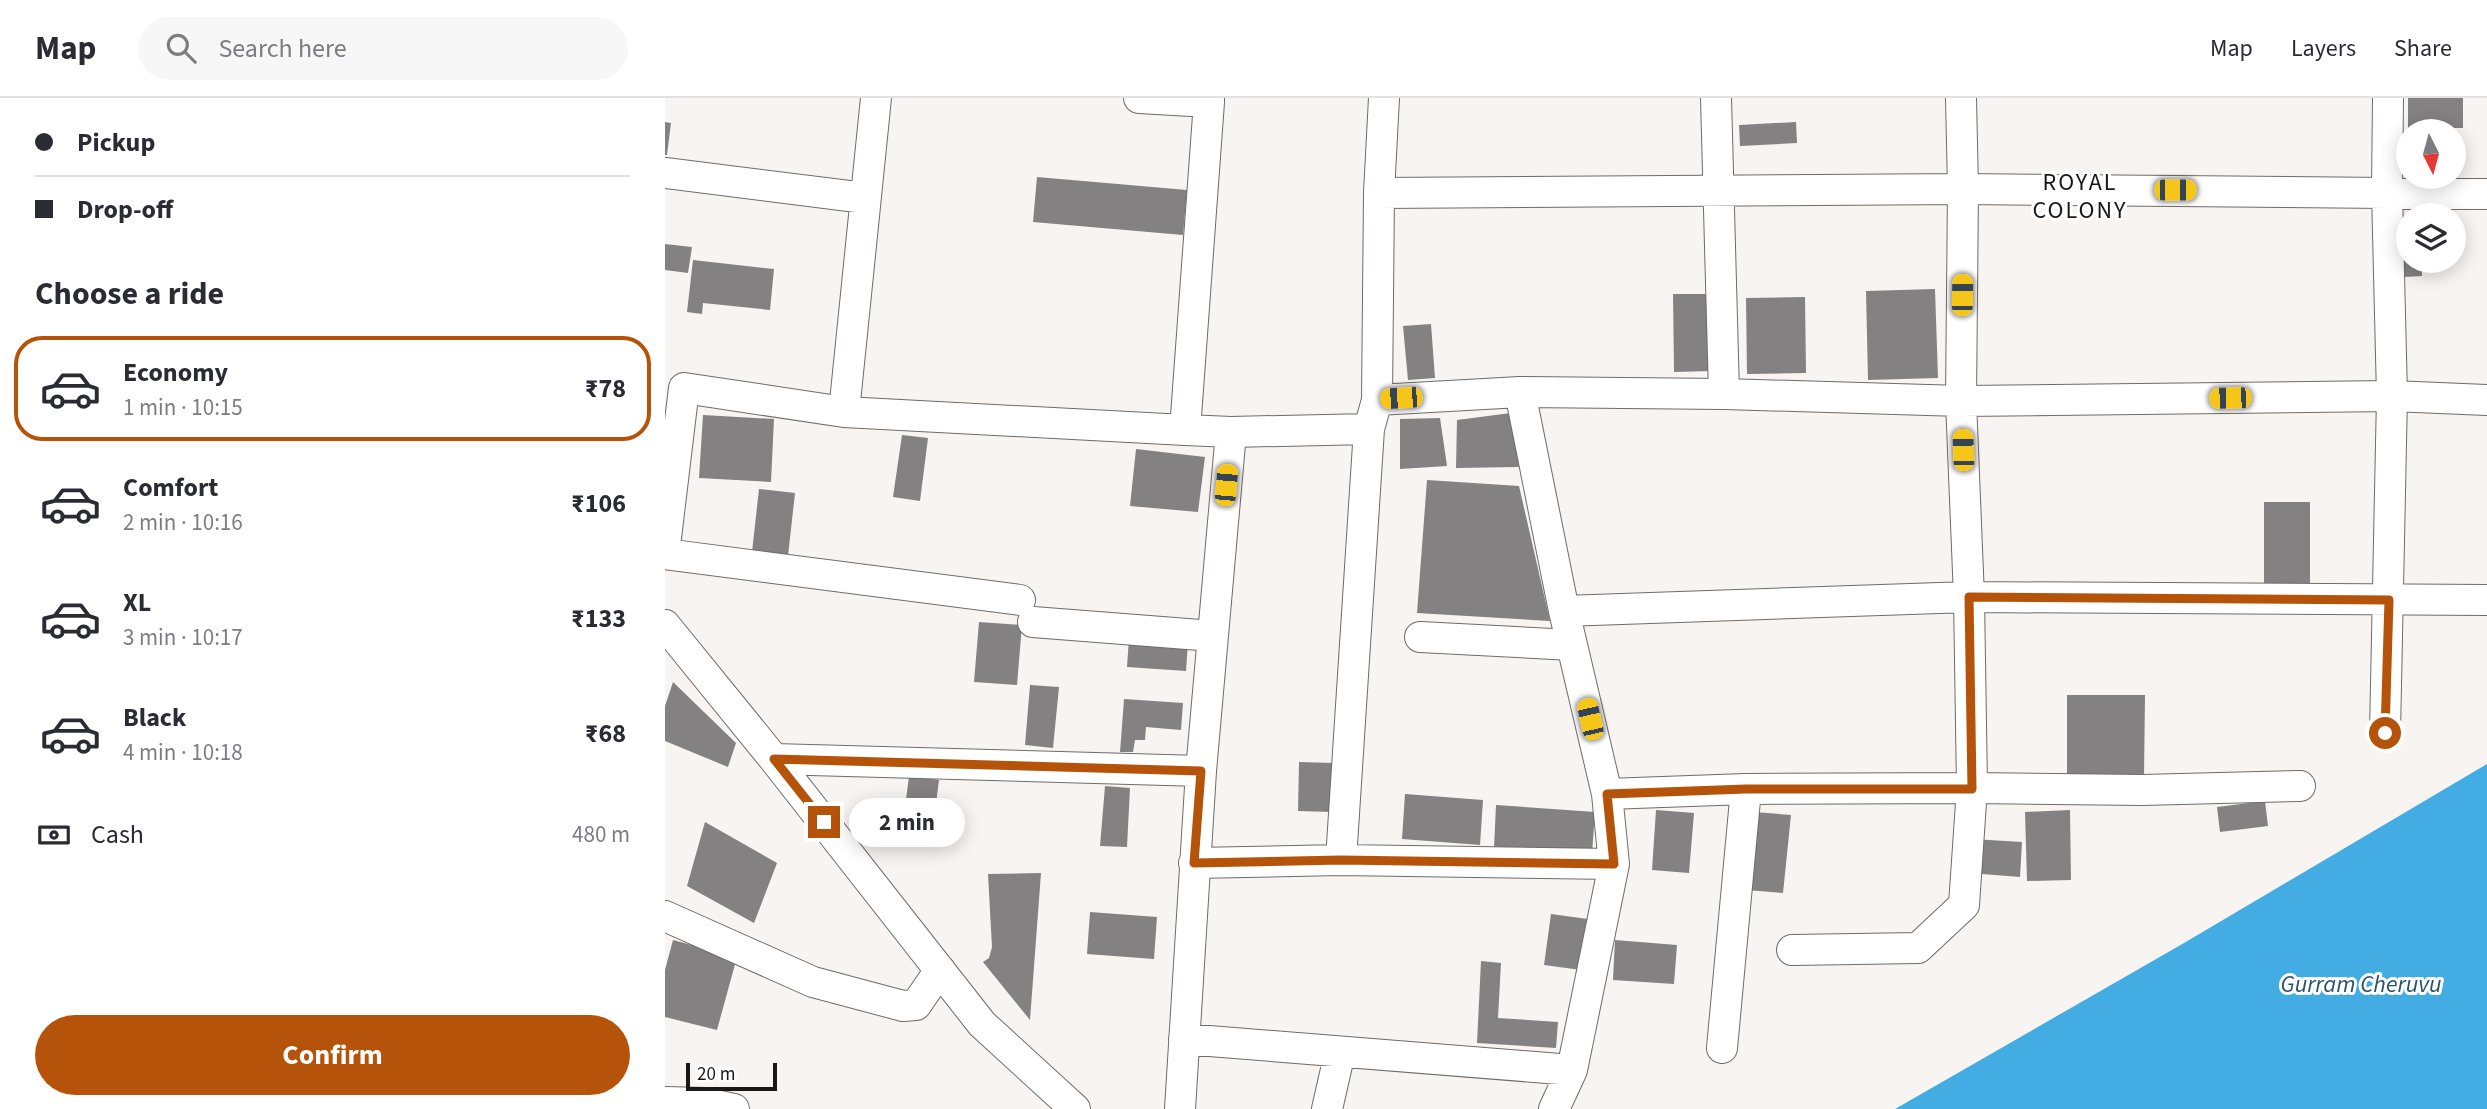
<!DOCTYPE html>
<meta charset="utf-8">
<style>
body{margin:0;font-family:"Source Sans 3",sans-serif;background:#f7f7f7;color:#2b2b33;height:100vh;display:flex;flex-direction:column;font-size:26px;white-space:nowrap}
*{box-sizing:border-box;margin:0}
p{font-size:23px;color:#7c7c81}
.icon{flex:none;width:38px;height:38px;fill:none;stroke:currentColor;stroke-width:2;stroke-linecap:round;stroke-linejoin:round}
.map{position:relative;flex:1;overflow:hidden}
.sheet{display:flex;flex-direction:column;background:#fff;width:665px}
.sheet>*{flex:none}
.hud{display:grid;align-content:center;height:154px;padding:0 35px;background:#fff}
.needle{width:46px;rotate:174deg}
.fabs{position:absolute;left:1731px;top:21px;display:grid;gap:14px}
.fabs a{display:grid;place-items:center;width:70px;height:70px;border-radius:50%;background:#fff;box-shadow:0 4px 18px #0003;font-size:35px}
.scale{position:absolute;left:21px;bottom:18px;width:91px;box-sizing:border-box;padding-left:7px;border:4px solid #191817;border-top:0;font-size:19px;line-height:24px;white-space:nowrap;color:#191817;-webkit-text-stroke:5px #fff;paint-order:stroke}
.end{position:absolute;width:32px;height:32px;margin:-16px;border:9px solid #b45309;background:#fff;box-shadow:0 0 0 4px #fff}
.from{border-radius:50%}
.bubble{position:absolute;height:49px;border-radius:24px;background:#fff;box-shadow:0 4px 18px #0003;font-size:23px;font-weight:700;line-height:49px;text-align:center}
.car{position:absolute;width:21px;height:42px;margin:-21px -10px;border-radius:9px;box-shadow:0 0 5px 2px #0007;background:linear-gradient(#f5c518 24%,#345 0 40%,#f5c518 0 76%,#345 0 86%,#f5c518 0)}
.hud b{display:flex;align-items:center;gap:24px;height:66px;font-size:26px}
.hud b+b{border-top:2px solid #e1e1e2}
.hud i{width:18px;height:18px;background:#2b2b33}
ul{padding:0;list-style:none}
li{display:flex;align-items:center;gap:21px;height:105px;margin:0 14px 10px;padding:0 21px;border:4px solid transparent;border-radius:28px}
li div{flex:1}
li b{display:block;font-size:26px}
li em{font-style:normal;font-weight:700}
li.selected{border-color:#b45309}
li>.icon{width:63px;height:63px;stroke-width:1.5}
h2{padding:0 35px;font-size:32px;line-height:84px}
.pay{display:flex;align-items:center;gap:18px;height:77px;padding:0 35px;font-size:26px}
.pay p{margin-inline-start:auto}
.primary-button{display:flex;gap:14px;margin-top:auto;padding:14px 35px}
.primary-button a{flex:1;height:80px;border-radius:42px;background:#b45309;color:#fff;font-size:28px;font-weight:700;line-height:80px;text-align:center}
header{display:flex;align-items:center;gap:42px;box-sizing:border-box;height:98px;padding:0 35px;background:#fff;border-bottom:2px solid #e1e1e2}
header strong{font-size:33px}
nav{display:flex;gap:38px;margin-inline-start:auto;font-size:24px}
.search{width:490px;height:63px;background:#f7f7f7;display:flex;align-items:center;gap:18px;box-sizing:border-box;padding:0 24px;border-radius:38px;color:#7c7c81;font-size:26px}
main{display:flex;flex:1;min-height:0}
.map>svg:first-child{display:block}
.water{fill:#43ade3}
.building{fill:#848183}
.lines{fill:none;stroke-linecap:round;stroke-linejoin:round}
.minor-casing{stroke:#6e6b68;stroke-width:32}
.minor{stroke:#fff;stroke-width:30}
.route{stroke:#b45309;stroke-width:9}
.labels{text-anchor:middle;stroke-width:6;stroke-linejoin:round;paint-order:stroke}
.neighbourhood-label{font-size:24px;letter-spacing:2px;fill:#191817;stroke:#fff}
.water-label{font-size:24px;font-style:italic;fill:#29536b;stroke:#fff}
</style>
<header>
<strong>Map</strong>
<div class="search"><svg class="icon" aria-label="search" viewBox="0 0 24 24"><circle cx="10" cy="10" r="6"/><path d="M15 15l6 6"/></svg>Search here</div>
<nav><a>Map</a><a>Layers</a><a>Share</a></nav>
</header>
<main>
<section class="sheet">
<div class="hud">
<b><i class="from"></i>Pickup</b>
<b><i></i>Drop-off</b>
</div>
<h2>Choose a ride</h2>
<ul>
<li class="selected"><svg class="icon" aria-label="car" viewBox="0 0 24 24"><path d="M5 17H2v-5l4-1 3-4h7l3 4 3 1v5h-3M9 17h6M6 11h13"/><circle cx="7" cy="17" r="2"/><circle cx="17" cy="17" r="2"/></svg><div><b>Economy</b><p>1 min · 10:15</p></div><em>₹78</em></li>
<li><svg class="icon" aria-label="car" viewBox="0 0 24 24"><path d="M5 17H2v-5l4-1 3-4h7l3 4 3 1v5h-3M9 17h6M6 11h13"/><circle cx="7" cy="17" r="2"/><circle cx="17" cy="17" r="2"/></svg><div><b>Comfort</b><p>2 min · 10:16</p></div><em>₹106</em></li>
<li><svg class="icon" aria-label="car" viewBox="0 0 24 24"><path d="M5 17H2v-5l4-1 3-4h7l3 4 3 1v5h-3M9 17h6M6 11h13"/><circle cx="7" cy="17" r="2"/><circle cx="17" cy="17" r="2"/></svg><div><b>XL</b><p>3 min · 10:17</p></div><em>₹133</em></li>
<li><svg class="icon" aria-label="car" viewBox="0 0 24 24"><path d="M5 17H2v-5l4-1 3-4h7l3 4 3 1v5h-3M9 17h6M6 11h13"/><circle cx="7" cy="17" r="2"/><circle cx="17" cy="17" r="2"/></svg><div><b>Black</b><p>4 min · 10:18</p></div><em>₹68</em></li>
</ul>
<div class="pay"><svg class="icon" aria-label="cash" viewBox="0 0 24 24"><path d="M3 7h18v10H3z"/><circle cx="12" cy="12" r="2"/></svg>Cash<p>480 m</p></div>
<div class="primary-button"><a>Confirm</a></div>
</section>
<div class="map">
<svg width="1822" height="1011" viewBox="0 0 1822 1011">
<rect width="100%" height="100%" fill="#f7f4f1"/>
<!-- water -->
<path class="water" d="M 1822,666 L 1822,1011 L 1230,1011 L 1519,845 Z"/>
<!-- building -->
<path class="building" d="M 1743,0 L 1798,0 L 1798,30 L 1743,30 Z
M 0,24 L 6,25 L 2,57 L 0,57 Z
M 1131,24 L 1132,45 L 1075,48 L 1074,27 Z
M 372,79 L 522,92 L 518,137 L 368,124 Z
M 0,146 L 27,149 L 23,175 L 0,172 Z
M 1739,159 L 1743,159 L 1743,163 L 1757,163 L 1757,178 L 1739,179 Z
M 28,162 L 109,171 L 105,212 L 38,205 L 37,216 L 22,214 Z
M 1270,191 L 1273,280 L 1203,282 L 1201,193 Z
M 1008,196 L 1046,196 L 1047,273 L 1009,274 Z
M 1140,199 L 1141,275 L 1082,276 L 1081,200 Z
M 766,226 L 770,280 L 743,282 L 738,228 Z
M 846,315 L 854,369 L 791,370 L 792,322 Z
M 38,317 L 109,321 L 106,384 L 34,380 Z
M 775,320 L 782,368 L 735,371 L 735,321 Z
M 237,337 L 263,340 L 255,403 L 228,399 Z
M 471,351 L 540,359 L 533,414 L 465,408 Z
M 762,382 L 854,388 L 885,523 L 752,515 Z
M 94,391 L 130,395 L 123,458 L 87,454 Z
M 1599,404 L 1645,404 L 1645,486 L 1599,485 Z
M 314,524 L 357,527 L 352,587 L 309,584 Z
M 464,540 L 523,544 L 521,573 L 462,569 Z
M 8,584 L 71,645 L 63,669 L 0,643 L 0,608 Z
M 365,587 L 394,589 L 388,650 L 360,647 Z
M 1402,597 L 1480,597 L 1479,680 L 1402,679 Z
M 459,601 L 518,605 L 516,632 L 481,629 L 480,642 L 470,642 L 468,654 L 455,654 Z
M 634,664 L 670,665 L 668,714 L 633,713 Z
M 244,678 L 274,682 L 268,729 L 238,725 Z
M 440,688 L 465,690 L 462,749 L 435,748 Z
M 740,696 L 818,702 L 815,747 L 737,741 Z
M 1600,703 L 1603,728 L 1555,734 L 1552,709 Z
M 831,707 L 930,714 L 927,756 L 829,750 Z
M 991,712 L 1029,715 L 1024,775 L 987,772 Z
M 1405,712 L 1406,782 L 1362,783 L 1360,714 Z
M 1089,714 L 1126,717 L 1118,795 L 1082,792 Z
M 40,724 L 112,765 L 89,825 L 22,788 Z
M 1307,741 L 1357,744 L 1355,779 L 1305,775 Z
M 376,775 L 365,922 L 318,864 L 324,860 L 327,849 L 323,776 Z
M 425,814 L 492,819 L 489,861 L 422,856 Z
M 886,816 L 930,822 L 916,872 L 879,867 Z
M 8,842 L 72,859 L 52,932 L 0,919 L 0,872 Z
M 950,842 L 1012,847 L 1009,886 L 948,882 Z
M 816,863 L 836,865 L 833,920 L 893,924 L 891,950 L 812,945 Z"/>
<g class="lines">
<!-- minor casing -->
<g class="minor-casing">
<path id="minor" d="M 474,0 L 544,4 L 544,0
M 1051,0 L 1059,296
M 0,75 L 200,100
M 714,95 L 1298,91 L 1822,96
M 855,294 L 899,513 L 942,696 L 949,766 L 907,972 L 889,1011
M 712,302 L 855,294 L 1059,296 L 1296,303 L 1727,298 L 1822,302
M 179,314 L 211,0
M 566,334 L 704,331
M 0,448 L 19,290 L 179,314 L 520,332
M 0,456 L 355,502
M 899,513 L 1304,499 L 1822,502
M 368,524 L 548,538
M 0,527 L 109,661 L 317,926 L 410,1011
M 755,539 L 907,547
M 1720,635 L 1727,298 L 1722,93 L 1723,0
M 109,661 L 536,673
M 942,696 L 1081,691 L 1307,690 L 1304,499 L 1296,303 L 1298,91 L 1296,0
M 676,762 L 704,331 L 712,302 L 714,95 L 719,0
M 529,765 L 676,762 L 949,766
M 0,818 L 148,884 L 238,908 L 251,907 L 275,872
M 1127,852 L 1253,850 L 1299,807 L 1307,690 L 1477,692 L 1635,688
M 519,941 L 907,972
M 1057,950 L 1081,691
M 0,1004 L 40,1005 L 69,1011
M 515,1011 L 536,673 L 566,334 L 520,332 L 544,4
M 662,1011 L 675,954"/>
</g>
<!-- minor -->
<use href="#minor" class="minor"/>
</g>
<g class="lines">
<!-- route -->
<path class="route" d="M 159,724 L 109,661 L 536,673 L 529,765 L 676,762 L 949,766 L 942,696 L 1081,691 L 1307,691 L 1304,499 L 1724,502 L 1720,635"/>
</g>
<g class="labels">
<!-- neighbourhood labels -->
<g class="neighbourhood-label">
<text x="1415" y="92">ROYAL<tspan x="1415" dy="28">COLONY</tspan></text>
</g>
<!-- water labels -->
<g class="water-label">
<text x="1696" y="894">Gurram Cheruvu</text>
</g>
</g>
</svg>
<div class="fabs">
<a><svg class="needle" viewBox="-14 -14 28 28"><path d="M0-13l5 13h-10z" fill="#e53935"/><path d="M0 13l5-13h-10z" fill="#7c7c81"/></svg></a>
<a><svg class="icon" aria-label="layers" viewBox="0 0 24 24"><path d="M12 4l9 5-9 5-9-5zM3 14l9 5 9-5"/></svg></a>
</div>
<div class="scale">20 m</div>
<i class="end from" style="left:1720px;top:635px"></i>
<i class="end" style="left:159px;top:724px"></i>
<div class="bubble" style="left:184px;top:700px;width:116px">2 min</div>
<i class="car" style="left:1510px;top:92px;rotate:90deg"></i>
<i class="car" style="left:1297px;top:197px;rotate:1deg"></i>
<i class="car" style="left:736px;top:300px;rotate:267deg"></i>
<i class="car" style="left:1565px;top:300px;rotate:269deg"></i>
<i class="car" style="left:1298px;top:352px;rotate:358deg"></i>
<i class="car" style="left:561px;top:387px;rotate:5deg"></i>
<i class="car" style="left:925px;top:621px;rotate:347deg"></i>
</div>
</main>
